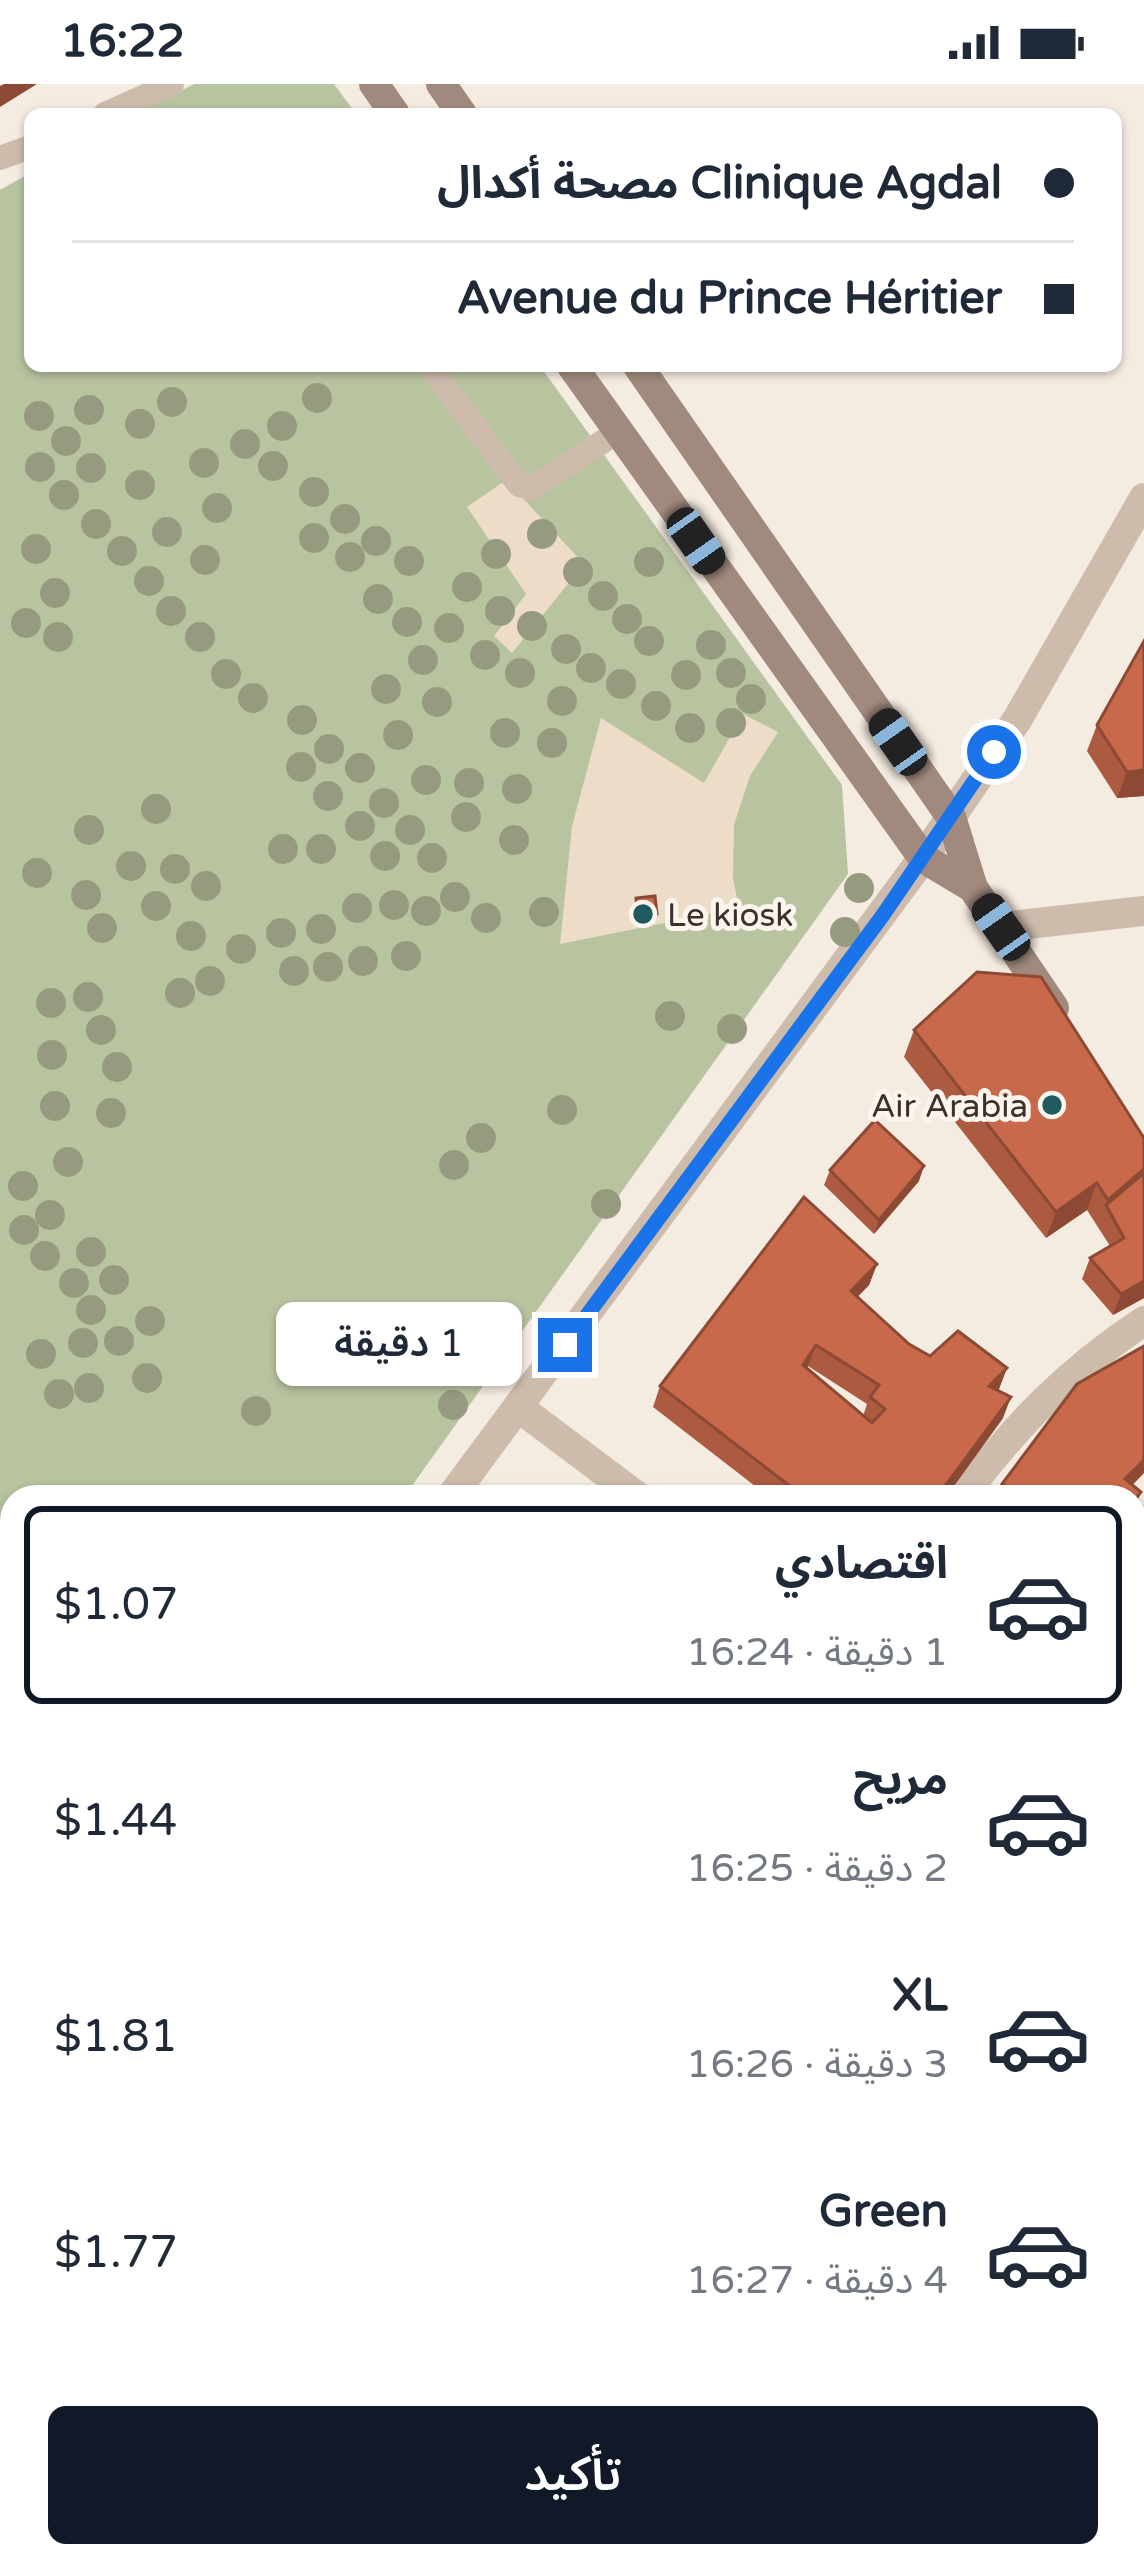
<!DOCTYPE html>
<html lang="ar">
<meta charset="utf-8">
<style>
body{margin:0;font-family:"Varela Round","Noto Sans Arabic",sans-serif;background:#f2f2f3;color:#1f2937;direction:rtl;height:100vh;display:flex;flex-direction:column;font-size:45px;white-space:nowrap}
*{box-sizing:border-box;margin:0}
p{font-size:39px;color:#747a83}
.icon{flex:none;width:66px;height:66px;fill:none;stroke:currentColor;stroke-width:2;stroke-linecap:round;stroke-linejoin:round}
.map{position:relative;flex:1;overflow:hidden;direction:ltr}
.drawer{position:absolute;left:0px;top:1401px;width:1146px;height:1083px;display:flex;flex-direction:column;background:#fff;border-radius:36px 36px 0 0;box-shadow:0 3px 9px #0004;direction:rtl}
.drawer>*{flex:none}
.guide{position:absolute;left:24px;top:24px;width:1098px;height:264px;border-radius:18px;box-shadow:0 3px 9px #0004;direction:rtl;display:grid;align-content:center;height:264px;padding:0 48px;background:#fff}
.end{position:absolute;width:54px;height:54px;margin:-27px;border:15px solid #1a73e8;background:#fff;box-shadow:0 0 0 6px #fff}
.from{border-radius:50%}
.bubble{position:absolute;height:84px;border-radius:18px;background:#fff;box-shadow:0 3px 9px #0004;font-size:39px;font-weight:600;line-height:84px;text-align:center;direction:rtl}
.car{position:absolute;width:36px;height:72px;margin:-36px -18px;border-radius:15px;box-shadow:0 0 9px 3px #0007;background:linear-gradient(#222 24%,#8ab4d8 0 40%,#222 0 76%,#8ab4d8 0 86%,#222 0)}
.guide b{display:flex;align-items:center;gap:42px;height:114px;font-size:45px}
.guide b+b{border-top:3px solid #e0e1e3}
.guide i{width:30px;height:30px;background:#1f2937}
ul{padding:21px 0 0;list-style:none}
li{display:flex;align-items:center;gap:36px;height:198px;margin:0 24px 18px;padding:0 24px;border:6px solid transparent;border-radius:18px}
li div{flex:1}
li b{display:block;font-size:45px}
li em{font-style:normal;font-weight:600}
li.selected{border-color:#111827}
li>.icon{width:108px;height:108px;stroke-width:1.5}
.primary-button{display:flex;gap:24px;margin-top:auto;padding:24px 48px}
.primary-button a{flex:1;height:138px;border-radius:18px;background:#111827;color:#fff;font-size:48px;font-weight:600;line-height:138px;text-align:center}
.status{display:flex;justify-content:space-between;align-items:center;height:84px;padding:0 60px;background:#fff;direction:ltr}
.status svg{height:33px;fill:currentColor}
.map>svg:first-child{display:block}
.green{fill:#b8c4a0}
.plaza{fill:#ecdcc8}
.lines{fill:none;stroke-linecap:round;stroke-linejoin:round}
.lane{stroke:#cdbbac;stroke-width:24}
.street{stroke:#cdbbac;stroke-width:30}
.secondary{stroke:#a18a7d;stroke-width:30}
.tree{fill:#969b7f}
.wall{fill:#ac5a40;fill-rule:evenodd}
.shaded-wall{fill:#8c4a34}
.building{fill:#c8694b;stroke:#8c4a34;stroke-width:3;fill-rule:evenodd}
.route{stroke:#1a73e8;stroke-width:15}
.poi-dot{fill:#1f5a5e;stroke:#fbf5ee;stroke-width:4.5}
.labels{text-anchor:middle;stroke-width:10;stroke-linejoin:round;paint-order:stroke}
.poi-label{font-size:33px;fill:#3b302b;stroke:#fbf5ee;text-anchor:start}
</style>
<div class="status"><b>16:22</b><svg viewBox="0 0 49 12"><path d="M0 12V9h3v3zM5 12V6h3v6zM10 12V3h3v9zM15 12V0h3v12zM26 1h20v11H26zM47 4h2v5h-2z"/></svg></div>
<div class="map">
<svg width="1144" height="2482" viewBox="0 0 1144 2482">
<rect width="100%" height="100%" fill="#f4ebe1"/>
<!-- green -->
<path class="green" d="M 194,0 L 334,0 L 356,30 L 135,30 Z
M 30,89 L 30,282 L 540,282 L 842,701 L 848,790 L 404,1413 L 12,1413 L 12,1987 L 0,2003 L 0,106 Z"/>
<!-- plaza -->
<path class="plaza" d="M 506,396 L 584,480 L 512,569 L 494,552 L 526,510 L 467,423 Z
M 743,630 L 778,648 L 750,692 L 734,741 L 733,794 L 739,824 L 560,860 L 572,742 L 601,634 L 704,699 Z"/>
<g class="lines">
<!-- lane -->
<path class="lane" d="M 105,30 L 172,0
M 0,74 L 30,63
M 429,282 L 519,401 L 532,404 L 619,347"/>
<!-- street -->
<path class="street" d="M 1001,843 L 1144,827
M 518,1323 L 638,1413
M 451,1413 L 923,774 L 1017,636 L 1144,414
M 962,1413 C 1017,1340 1067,1288 1144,1237
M 1134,1990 L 1144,1977
M 0,2029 L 12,2013
M 0,2110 L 12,2119
M 1134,2439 L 1144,2438
M 296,2482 L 303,2472
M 703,2482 L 711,2472"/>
<!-- secondary -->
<path class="secondary" d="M 374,0 L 395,30
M 441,0 L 462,30
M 572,282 L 923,774 L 973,804
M 638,282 L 951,733 L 973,804 L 1054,924"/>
</g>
<!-- trees -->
<g class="tree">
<circle cx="317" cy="314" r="15"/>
<circle cx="172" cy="318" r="15"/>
<circle cx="89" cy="326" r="15"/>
<circle cx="39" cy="332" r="15"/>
<circle cx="140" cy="340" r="15"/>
<circle cx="282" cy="342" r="15"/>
<circle cx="66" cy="357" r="15"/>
<circle cx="245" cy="360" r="15"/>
<circle cx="204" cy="379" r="15"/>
<circle cx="273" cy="382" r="15"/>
<circle cx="40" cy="383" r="15"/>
<circle cx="91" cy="384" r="15"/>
<circle cx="140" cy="401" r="15"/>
<circle cx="314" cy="408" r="15"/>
<circle cx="64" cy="411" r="15"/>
<circle cx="217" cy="424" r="15"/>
<circle cx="345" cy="435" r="15"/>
<circle cx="96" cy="440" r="15"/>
<circle cx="167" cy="448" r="15"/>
<circle cx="542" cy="450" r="15"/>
<circle cx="314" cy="454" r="15"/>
<circle cx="376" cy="457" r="15"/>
<circle cx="36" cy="465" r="15"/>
<circle cx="122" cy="467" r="15"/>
<circle cx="496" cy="470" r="15"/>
<circle cx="350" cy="473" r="15"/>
<circle cx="205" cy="476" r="15"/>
<circle cx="409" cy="477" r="15"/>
<circle cx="649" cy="478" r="15"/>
<circle cx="578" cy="488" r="15"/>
<circle cx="149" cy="497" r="15"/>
<circle cx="467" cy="503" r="15"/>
<circle cx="55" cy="509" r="15"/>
<circle cx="603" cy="512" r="15"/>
<circle cx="378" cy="515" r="15"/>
<circle cx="171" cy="527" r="15"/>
<circle cx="500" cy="527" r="15"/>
<circle cx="627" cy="535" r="15"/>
<circle cx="407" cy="538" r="15"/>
<circle cx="26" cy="539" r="15"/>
<circle cx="532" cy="542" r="15"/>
<circle cx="449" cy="544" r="15"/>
<circle cx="58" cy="553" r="15"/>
<circle cx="200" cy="553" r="15"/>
<circle cx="649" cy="557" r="15"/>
<circle cx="711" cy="561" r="15"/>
<circle cx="566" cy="565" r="15"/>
<circle cx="485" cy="571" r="15"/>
<circle cx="423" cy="576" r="15"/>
<circle cx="591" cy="584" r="15"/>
<circle cx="520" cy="589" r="15"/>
<circle cx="731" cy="589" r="15"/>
<circle cx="226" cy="590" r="15"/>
<circle cx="686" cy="591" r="15"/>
<circle cx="621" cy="600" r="15"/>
<circle cx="386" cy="605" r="15"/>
<circle cx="253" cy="614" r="15"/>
<circle cx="751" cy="615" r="15"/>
<circle cx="562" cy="617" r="15"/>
<circle cx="437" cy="618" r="15"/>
<circle cx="656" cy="622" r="15"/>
<circle cx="302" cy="636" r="15"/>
<circle cx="731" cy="639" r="15"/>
<circle cx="690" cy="644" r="15"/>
<circle cx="505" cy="649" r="15"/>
<circle cx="398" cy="651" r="15"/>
<circle cx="552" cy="659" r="15"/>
<circle cx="329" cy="665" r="15"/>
<circle cx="301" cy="683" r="15"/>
<circle cx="360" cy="684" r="15"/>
<circle cx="426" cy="696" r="15"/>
<circle cx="469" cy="699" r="15"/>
<circle cx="517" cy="705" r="15"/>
<circle cx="328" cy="712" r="15"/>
<circle cx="384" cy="719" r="15"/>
<circle cx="156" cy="725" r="15"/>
<circle cx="466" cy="733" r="15"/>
<circle cx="360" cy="742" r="15"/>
<circle cx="89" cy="746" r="15"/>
<circle cx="410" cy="746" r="15"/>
<circle cx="514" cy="756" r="15"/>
<circle cx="283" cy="765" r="15"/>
<circle cx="321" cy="765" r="15"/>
<circle cx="385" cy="772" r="15"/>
<circle cx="432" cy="774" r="15"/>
<circle cx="131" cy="782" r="15"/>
<circle cx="175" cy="785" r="15"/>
<circle cx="37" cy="789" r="15"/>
<circle cx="206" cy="802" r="15"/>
<circle cx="859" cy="804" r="15"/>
<circle cx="86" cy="811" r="15"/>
<circle cx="455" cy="813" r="15"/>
<circle cx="394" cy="821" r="15"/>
<circle cx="156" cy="822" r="15"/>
<circle cx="357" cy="824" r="15"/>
<circle cx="426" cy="827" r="15"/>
<circle cx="544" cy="828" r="15"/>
<circle cx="486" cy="834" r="15"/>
<circle cx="102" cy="844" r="15"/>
<circle cx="321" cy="845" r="15"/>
<circle cx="845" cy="848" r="15"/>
<circle cx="281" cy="849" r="15"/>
<circle cx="191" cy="852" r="15"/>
<circle cx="241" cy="865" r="15"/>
<circle cx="406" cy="872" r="15"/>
<circle cx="363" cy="877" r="15"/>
<circle cx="328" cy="883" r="15"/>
<circle cx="294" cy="887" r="15"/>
<circle cx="210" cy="897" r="15"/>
<circle cx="180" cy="909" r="15"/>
<circle cx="88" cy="913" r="15"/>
<circle cx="51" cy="919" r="15"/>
<circle cx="670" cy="932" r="15"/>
<circle cx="732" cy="945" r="15"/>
<circle cx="101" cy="946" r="15"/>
<circle cx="52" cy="971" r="15"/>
<circle cx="117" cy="983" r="15"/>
<circle cx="55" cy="1022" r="15"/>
<circle cx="562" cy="1026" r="15"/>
<circle cx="111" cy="1029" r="15"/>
<circle cx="481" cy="1054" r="15"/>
<circle cx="68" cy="1078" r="15"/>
<circle cx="454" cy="1081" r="15"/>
<circle cx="23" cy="1102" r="15"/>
<circle cx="606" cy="1120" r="15"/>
<circle cx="50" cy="1131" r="15"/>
<circle cx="24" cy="1146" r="15"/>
<circle cx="91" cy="1168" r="15"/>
<circle cx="45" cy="1172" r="15"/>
<circle cx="114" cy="1196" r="15"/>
<circle cx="74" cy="1199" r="15"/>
<circle cx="91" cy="1226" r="15"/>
<circle cx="150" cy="1237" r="15"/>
<circle cx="119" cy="1257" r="15"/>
<circle cx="83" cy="1259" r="15"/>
<circle cx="41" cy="1270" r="15"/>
<circle cx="336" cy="1278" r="15"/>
<circle cx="147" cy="1294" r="15"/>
<circle cx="89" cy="1304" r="15"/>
<circle cx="59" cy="1310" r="15"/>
<circle cx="453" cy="1321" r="15"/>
<circle cx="256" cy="1327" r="15"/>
</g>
<!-- wall -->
<path class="wall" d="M 1097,641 L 1144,712 L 1117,714 L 1087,667 Z
M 914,946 L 1144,1054 L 1144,1214 L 1113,1231 L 1082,1195 L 1090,1174 L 1110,1162 L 1087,1126 L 1046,1154 L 904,973 Z
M 830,1086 L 919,1097 L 874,1150 L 824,1101 Z
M 877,1180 L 869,1201 L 857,1213 L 909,1260 L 930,1272 L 1007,1284 L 998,1307 L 1003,1334 L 946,1413 L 769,1413 L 653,1323 L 660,1302 ZM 808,1282 L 867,1320 L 863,1332 L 807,1284 Z
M 1002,1400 L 1133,1401 L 1141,1408 L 1134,1426 L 1134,1413 L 997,1413 Z
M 338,2472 L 464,2472 L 460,2482 L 334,2482 Z
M 548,2472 L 647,2472 L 640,2482 L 545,2482 Z"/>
<!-- shaded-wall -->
<path class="shaded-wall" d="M 4,0 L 37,0 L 0,23 L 0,2 Z
M 1144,686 L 1144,712 L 1117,714 L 1127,688 Z
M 657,830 L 654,837 L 634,839 L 637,832 Z
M 924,1082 L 919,1097 L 874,1150 L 879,1136 Z
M 1144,1085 L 1144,1103 L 1106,1121 L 1108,1116 Z
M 1097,1099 L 1087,1126 L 1046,1154 L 1056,1128 Z
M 877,1180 L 869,1201 L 843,1228 L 851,1207 Z
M 1144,1197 L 1144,1214 L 1113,1231 L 1121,1210 Z
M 816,1261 L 808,1282 L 795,1302 L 803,1281 Z
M 1007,1284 L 999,1305 L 982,1323 L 989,1302 Z
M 1011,1313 L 1003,1334 L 946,1413 L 937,1413 Z
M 1144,1376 L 1144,1389 L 1121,1413 L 1125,1395 Z
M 1144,1943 L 1144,1956 L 1134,1970 L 1134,1956 Z
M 1134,2299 L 1144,2299 L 1144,2321 L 1134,2320 Z
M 457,2472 L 464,2472 L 460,2482 L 448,2482 Z
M 641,2472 L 647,2472 L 640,2482 L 634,2482 Z"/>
<!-- building -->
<path class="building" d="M 1144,557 L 1144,686 L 1127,688 L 1097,641 Z
M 655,812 L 657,830 L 637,832 L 636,814 Z
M 977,888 L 1041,893 L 1144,1054 L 1144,1085 L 1108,1116 L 1097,1099 L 1056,1128 L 914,946 Z
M 875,1036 L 924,1082 L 879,1136 L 830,1086 Z
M 1144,1089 L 1144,1197 L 1121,1210 L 1090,1174 L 1124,1154 L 1106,1121 Z
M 804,1113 L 877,1180 L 851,1207 L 909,1260 L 930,1272 L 958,1247 L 1007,1284 L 989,1302 L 1011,1313 L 937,1413 L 804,1413 L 660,1302 ZM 816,1261 L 879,1301 L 870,1313 L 885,1325 L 872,1339 L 803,1281 Z
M 1144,1262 L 1144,1376 L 1125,1395 L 1141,1408 L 1134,1417 L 1134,1413 L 1021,1413 L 1002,1400 L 1077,1300 Z
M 1134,1767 L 1144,1775 L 1144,1943 L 1134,1956 Z
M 1134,2238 L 1144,2238 L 1144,2299 L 1134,2299 Z
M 339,2472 L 457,2472 L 448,2482 L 355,2482 Z
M 561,2472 L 641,2472 L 634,2482 L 574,2482 Z"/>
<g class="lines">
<!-- route -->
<path class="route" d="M 565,1261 L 883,831 L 994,668"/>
</g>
<!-- markers -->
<g class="poi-dot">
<circle cx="643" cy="830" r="12"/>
<circle cx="1052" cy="1021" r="12"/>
</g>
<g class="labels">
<!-- poi labels -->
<g class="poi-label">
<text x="667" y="842">Le kiosk</text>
<text x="1028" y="1033" text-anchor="end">Air Arabia</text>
</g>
</g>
</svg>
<i class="end from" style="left:994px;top:668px"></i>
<i class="end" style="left:565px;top:1261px"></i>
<div class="bubble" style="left:276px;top:1218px;width:246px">1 دقيقة</div>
<i class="car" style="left:696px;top:457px;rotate:145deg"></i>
<i class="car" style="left:898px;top:658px;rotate:325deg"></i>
<i class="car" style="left:1001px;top:843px;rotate:325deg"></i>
<div class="guide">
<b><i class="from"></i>Clinique Agdal مصحة أكدال</b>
<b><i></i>Avenue du Prince Héritier</b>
</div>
<section class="drawer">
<ul>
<li class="selected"><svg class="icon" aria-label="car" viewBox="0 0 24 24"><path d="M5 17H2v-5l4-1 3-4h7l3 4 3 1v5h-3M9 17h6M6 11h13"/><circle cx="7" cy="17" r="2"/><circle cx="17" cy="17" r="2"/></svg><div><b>اقتصادي</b><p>1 دقيقة · 16:24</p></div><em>$1.07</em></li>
<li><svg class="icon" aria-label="car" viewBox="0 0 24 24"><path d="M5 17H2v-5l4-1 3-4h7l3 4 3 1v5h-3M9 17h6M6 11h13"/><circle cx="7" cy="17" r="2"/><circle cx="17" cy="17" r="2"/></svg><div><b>مريح</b><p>2 دقيقة · 16:25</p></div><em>$1.44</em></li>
<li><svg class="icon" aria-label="car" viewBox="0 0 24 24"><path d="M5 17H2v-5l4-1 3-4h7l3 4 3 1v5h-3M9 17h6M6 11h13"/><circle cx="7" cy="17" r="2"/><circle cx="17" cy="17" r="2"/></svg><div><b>XL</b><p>3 دقيقة · 16:26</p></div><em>$1.81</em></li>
<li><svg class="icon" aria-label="car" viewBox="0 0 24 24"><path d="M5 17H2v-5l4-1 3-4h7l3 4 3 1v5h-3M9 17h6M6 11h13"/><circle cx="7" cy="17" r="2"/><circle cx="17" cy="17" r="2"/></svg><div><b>Green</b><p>4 دقيقة · 16:27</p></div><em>$1.77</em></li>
</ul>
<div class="primary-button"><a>تأكيد</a></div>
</section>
</div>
